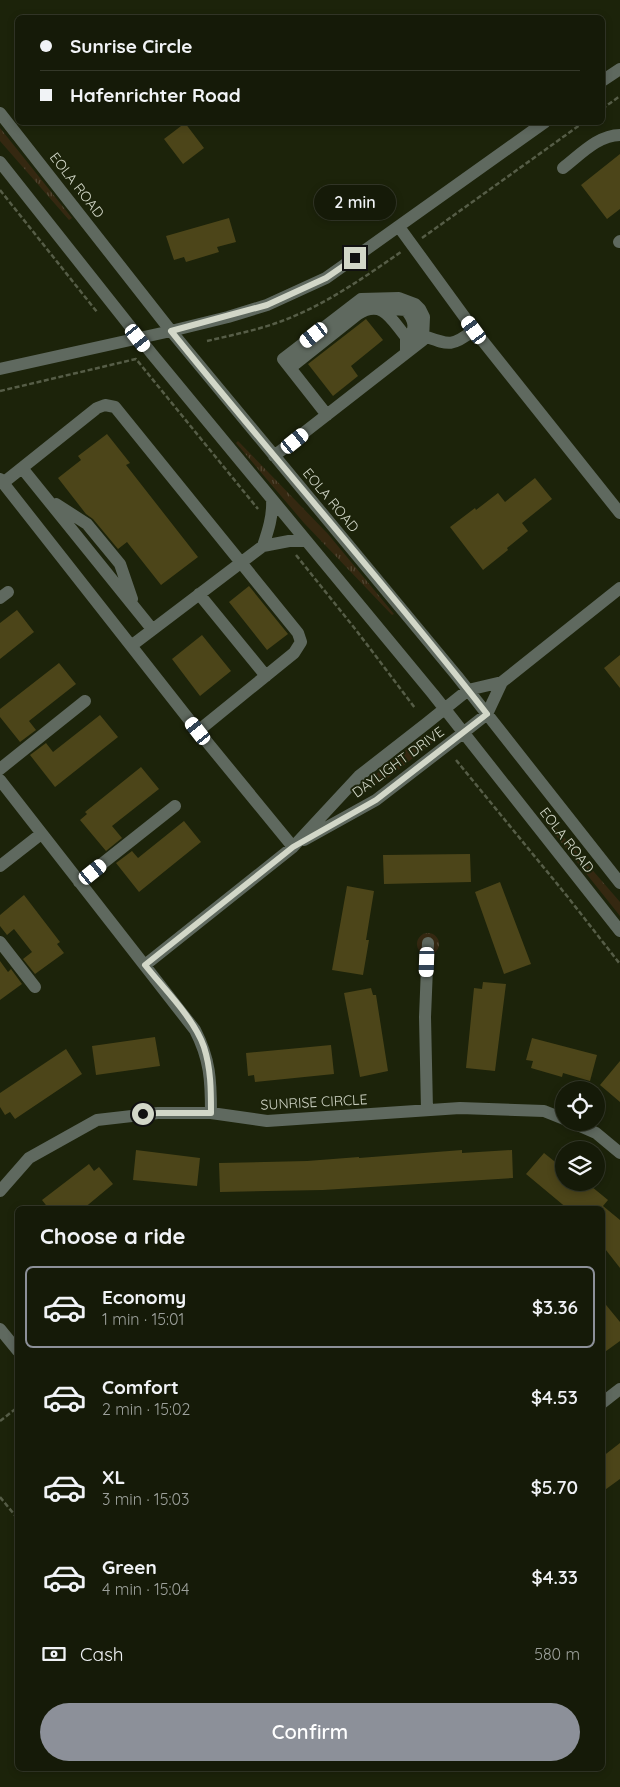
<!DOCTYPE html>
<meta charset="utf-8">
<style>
body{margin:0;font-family:Quicksand,sans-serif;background:#222716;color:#f1f3f6;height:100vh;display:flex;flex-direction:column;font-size:19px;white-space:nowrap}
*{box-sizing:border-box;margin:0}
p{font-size:16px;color:#9da19c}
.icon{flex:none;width:28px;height:28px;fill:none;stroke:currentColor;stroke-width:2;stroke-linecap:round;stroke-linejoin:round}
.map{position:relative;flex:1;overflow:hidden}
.details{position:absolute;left:15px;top:1206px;width:590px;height:565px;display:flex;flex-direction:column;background:#151a08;border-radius:8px;box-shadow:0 2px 8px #0003,0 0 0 1px #343829}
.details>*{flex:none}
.guide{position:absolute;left:15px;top:15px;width:590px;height:110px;border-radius:8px;box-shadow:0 2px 8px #0003,0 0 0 1px #343829;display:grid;align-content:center;height:110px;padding:0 25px;background:#151a08}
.fabs{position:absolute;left:555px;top:1081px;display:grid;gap:10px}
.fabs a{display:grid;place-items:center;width:50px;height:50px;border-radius:50%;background:#151a08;box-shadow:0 2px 8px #0003,0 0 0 1px #343829;font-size:25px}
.end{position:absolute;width:22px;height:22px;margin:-11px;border:6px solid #d2d7c8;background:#111;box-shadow:0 0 0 2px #111}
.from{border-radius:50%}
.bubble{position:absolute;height:35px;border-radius:18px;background:#151a08;box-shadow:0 2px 8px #0003,0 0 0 1px #343829;font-size:16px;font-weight:600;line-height:35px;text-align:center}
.car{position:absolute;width:15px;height:30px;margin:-15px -8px;border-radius:6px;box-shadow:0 0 4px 1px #0007;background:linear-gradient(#fff 24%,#345 0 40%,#fff 0 76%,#345 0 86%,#fff 0)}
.guide b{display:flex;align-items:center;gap:18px;height:48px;font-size:19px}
.guide b+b{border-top:1px solid #343829}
.guide i{width:12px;height:12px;background:#f1f3f6}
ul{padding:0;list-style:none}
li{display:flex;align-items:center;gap:15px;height:82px;margin:0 10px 8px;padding:0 15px;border:2px solid transparent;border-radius:8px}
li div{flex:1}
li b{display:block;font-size:19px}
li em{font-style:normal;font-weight:600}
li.on{border-color:#8c9099}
li>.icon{width:45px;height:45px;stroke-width:1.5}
h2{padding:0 25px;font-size:22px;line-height:60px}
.pay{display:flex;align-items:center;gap:12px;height:55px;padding:0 25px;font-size:19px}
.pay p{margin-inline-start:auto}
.cta{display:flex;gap:10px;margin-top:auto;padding:10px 25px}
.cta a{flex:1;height:58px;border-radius:30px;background:#8c9099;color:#fff;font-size:20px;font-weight:600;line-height:58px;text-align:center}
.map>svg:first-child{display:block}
.grass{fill:url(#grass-tufts)}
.building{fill:#4c4519}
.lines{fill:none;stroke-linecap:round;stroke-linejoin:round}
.path{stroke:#565d47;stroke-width:2.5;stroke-dasharray:5 2.5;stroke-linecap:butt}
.minor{stroke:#5f695f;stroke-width:12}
.route{stroke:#d2d7c8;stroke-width:6}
.labels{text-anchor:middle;stroke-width:4;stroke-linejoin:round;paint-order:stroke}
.street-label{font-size:14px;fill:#d2d7c8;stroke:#1c230a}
</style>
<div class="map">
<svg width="620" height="1787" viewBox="0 0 620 1787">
<defs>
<pattern id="grass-tufts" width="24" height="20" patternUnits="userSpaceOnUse" patternTransform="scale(1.25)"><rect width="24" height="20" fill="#352811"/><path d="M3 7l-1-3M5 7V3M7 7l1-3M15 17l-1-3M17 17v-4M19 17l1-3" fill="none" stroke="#514632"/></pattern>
</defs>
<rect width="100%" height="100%" fill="#1c230a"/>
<!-- grass -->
<path class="grass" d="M 0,128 L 72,218 L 69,220 L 0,141 Z
M 238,441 L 328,534 L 394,614 L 392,615 L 304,523 L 236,443 Z
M 429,734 L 433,738 L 432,743 L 383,782 L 376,783 L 374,778 L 375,775 L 424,735 Z
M 550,821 L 620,902 L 620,916 L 546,823 Z
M417 944a11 11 0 1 1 22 0a11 11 0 1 1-22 0Z"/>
<!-- building -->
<path class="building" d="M 185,123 L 204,148 L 183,164 L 164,139 Z
M 620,154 L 620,209 L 607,219 L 581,185 Z
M 229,218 L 236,242 L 217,247 L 219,252 L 186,262 L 184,257 L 174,260 L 166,236 Z
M 366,319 L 383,340 L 351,366 L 358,376 L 333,396 L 308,364 Z
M 107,434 L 130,463 L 126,465 L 198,557 L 161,585 L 127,542 L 118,549 L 93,519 L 86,514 L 58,478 L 81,460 L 78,456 Z
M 535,478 L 552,499 L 522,523 L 528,531 L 507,548 L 508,550 L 483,570 L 450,527 L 475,508 L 476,510 L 498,493 L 505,502 Z
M 249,586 L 288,634 L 267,650 L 229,602 Z
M 17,610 L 34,632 L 0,659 L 0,623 Z
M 202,635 L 231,671 L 200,696 L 172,659 Z
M 620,655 L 620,688 L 604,668 Z
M 59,663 L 76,684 L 29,721 L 36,730 L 20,742 L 0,717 L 0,709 Z
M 100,715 L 118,737 L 55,787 L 30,755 L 46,743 L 53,752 Z
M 141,767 L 159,789 L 112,826 L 122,838 L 106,851 L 80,820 L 87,814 L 85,812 Z
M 184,821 L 201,842 L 139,892 L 116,863 L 132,851 L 138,858 Z
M 470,854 L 471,882 L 384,884 L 383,855 Z
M 500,882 L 531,964 L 504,974 L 475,892 Z
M 347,886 L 374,891 L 366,940 L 369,940 L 363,975 L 332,970 Z
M 24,895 L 60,942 L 57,944 L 64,953 L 35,974 L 23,959 L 32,952 L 14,929 L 7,935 L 0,926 L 0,915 Z
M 0,961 L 8,972 L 11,969 L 22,984 L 0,1000 Z
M 483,982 L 506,984 L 495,1071 L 466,1068 L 474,988 L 482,989 Z
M 371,988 L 373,995 L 376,995 L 388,1071 L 360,1077 L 344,993 Z
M 155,1037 L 160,1066 L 96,1075 L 92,1046 Z
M 532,1038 L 597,1055 L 590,1081 L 563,1073 L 562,1077 L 531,1068 L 533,1061 L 526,1060 Z
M 331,1045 L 334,1074 L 255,1082 L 254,1075 L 248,1076 L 246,1053 Z
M 66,1049 L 82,1074 L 15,1119 L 10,1112 L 5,1115 L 0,1107 L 0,1093 Z
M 620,1061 L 620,1102 L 600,1085 Z
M 136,1150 L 200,1158 L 197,1186 L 133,1180 Z
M 462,1150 L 462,1153 L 512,1150 L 513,1178 L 323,1190 L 220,1192 L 219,1163 L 307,1161 L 359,1157 L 359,1158 Z
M 544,1153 L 564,1169 L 564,1182 L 586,1182 L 608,1200 L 603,1206 L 620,1220 L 620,1268 L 602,1245 L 602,1206 L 600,1209 L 568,1209 L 526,1174 Z
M 89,1164 L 94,1171 L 99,1167 L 113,1184 L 83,1209 L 49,1209 L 42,1200 Z
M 602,1300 L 620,1322 L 620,1341 L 602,1354 Z
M 620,1443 L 620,1479 L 602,1492 L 602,1457 Z"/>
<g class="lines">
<!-- path -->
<path class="path" d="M 602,109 L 620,96
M 0,190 L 97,312
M 422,238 L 584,122
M 207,341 C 232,335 258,330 282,321 C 325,305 363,278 401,252
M 0,391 L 136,359 L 258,509
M 296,555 L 356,630 L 415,708
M 456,760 L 567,896 L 620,964
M 0,1421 L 18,1407
M 0,1497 L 18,1519"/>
<!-- minor -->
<path class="minor" d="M 602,81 L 620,69
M 0,113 L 171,331 L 457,676 L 620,883
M 0,162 L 152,354 L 433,694 L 620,931
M 563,168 C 580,155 598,135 620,135
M 399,227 L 474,330 L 620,513
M 619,242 L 620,241
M 379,308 L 406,310 C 418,324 413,330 408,346
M 424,336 C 449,345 452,347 474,330
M 290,368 L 358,314 C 383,299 391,319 406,337 L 406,353
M 0,369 L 171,331 L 228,317 L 267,305 L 326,278 L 545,122
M 274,456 L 423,340 L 424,317 L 420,309 L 415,304 L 399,298 L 361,299 L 283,359 L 327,415
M 22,468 L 152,629
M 0,479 L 198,731 L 293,847
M 3,483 L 97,408 L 105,405 L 115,407 L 298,633 L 301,642 L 294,653 L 198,731
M 56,504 L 87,524 L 120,564 L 132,599
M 263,546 C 268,531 273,516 272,500
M 199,594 L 266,676
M 0,598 L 8,592
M 131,646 L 263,546 L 289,541 L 306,541
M 0,769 L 85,701
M 0,780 L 195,1030 C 210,1059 211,1080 211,1113
M 304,840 L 376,800 L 463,733 L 487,714 L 502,682
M 0,866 L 41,834
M 79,882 L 175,806
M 0,942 L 35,987
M 145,965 L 293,847 L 359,776 L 427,723 L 468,690 L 502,682 L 620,588
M 427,1110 L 425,1017 L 428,943
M 571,1122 L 596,1133 L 620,1153
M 0,1191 L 29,1158 L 97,1120 L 158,1113 L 211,1113 L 267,1121 L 460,1108 L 544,1111 L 564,1119
M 0,1329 L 18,1351
M 602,1403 L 620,1389"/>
</g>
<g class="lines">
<!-- route -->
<path class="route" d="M 143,1114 L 158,1113 L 211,1113 C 211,1090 211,1069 204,1047 C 194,1018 164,989 145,965 L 293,847 L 376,800 L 487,714 C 385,583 275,460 171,331 L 267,305 L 326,278 L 355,258"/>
</g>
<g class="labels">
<!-- street labels -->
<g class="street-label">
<text transform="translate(77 185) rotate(52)" y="5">EOLA ROAD</text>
<text transform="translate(331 500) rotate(50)" y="5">EOLA ROAD</text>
<text transform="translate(398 762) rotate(-36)" y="5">DAYLIGHT DRIVE</text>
<text transform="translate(567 840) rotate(52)" y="5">EOLA ROAD</text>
<text transform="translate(314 1102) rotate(-3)" y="5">SUNRISE CIRCLE</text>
</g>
</g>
</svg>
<div class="fabs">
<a><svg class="icon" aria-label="locate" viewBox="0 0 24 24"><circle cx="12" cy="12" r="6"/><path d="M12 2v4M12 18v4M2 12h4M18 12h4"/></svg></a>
<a><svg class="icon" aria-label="layers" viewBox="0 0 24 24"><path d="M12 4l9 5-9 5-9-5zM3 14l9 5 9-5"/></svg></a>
</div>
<i class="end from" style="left:143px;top:1114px"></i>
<i class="end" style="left:355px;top:258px"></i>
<div class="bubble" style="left:314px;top:185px;width:82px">2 min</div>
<i class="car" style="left:474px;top:330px;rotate:324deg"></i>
<i class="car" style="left:314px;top:335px;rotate:232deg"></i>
<i class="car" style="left:138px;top:338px;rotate:142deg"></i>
<i class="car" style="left:295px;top:441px;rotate:51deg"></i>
<i class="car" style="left:198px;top:731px;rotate:322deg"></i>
<i class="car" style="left:93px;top:872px;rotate:51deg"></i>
<i class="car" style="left:427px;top:962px;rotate:182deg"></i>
<div class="guide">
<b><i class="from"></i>Sunrise Circle</b>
<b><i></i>Hafenrichter Road</b>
</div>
<section class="details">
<h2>Choose a ride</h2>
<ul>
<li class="on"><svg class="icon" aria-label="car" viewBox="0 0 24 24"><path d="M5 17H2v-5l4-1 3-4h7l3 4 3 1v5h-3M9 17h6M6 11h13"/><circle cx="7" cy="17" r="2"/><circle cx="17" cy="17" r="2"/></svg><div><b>Economy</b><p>1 min · 15:01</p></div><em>$3.36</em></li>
<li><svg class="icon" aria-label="car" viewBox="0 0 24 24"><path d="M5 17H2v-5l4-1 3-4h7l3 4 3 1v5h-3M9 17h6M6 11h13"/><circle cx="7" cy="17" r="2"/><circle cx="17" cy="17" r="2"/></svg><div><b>Comfort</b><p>2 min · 15:02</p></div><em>$4.53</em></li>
<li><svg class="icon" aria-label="car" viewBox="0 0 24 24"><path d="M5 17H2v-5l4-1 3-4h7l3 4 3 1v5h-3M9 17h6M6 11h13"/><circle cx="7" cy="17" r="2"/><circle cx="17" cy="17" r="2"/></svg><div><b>XL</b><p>3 min · 15:03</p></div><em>$5.70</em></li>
<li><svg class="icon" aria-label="car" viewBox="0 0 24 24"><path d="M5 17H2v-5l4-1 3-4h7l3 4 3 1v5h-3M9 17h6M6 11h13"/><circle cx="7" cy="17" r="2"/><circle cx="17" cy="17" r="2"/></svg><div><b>Green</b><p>4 min · 15:04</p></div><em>$4.33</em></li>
</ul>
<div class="pay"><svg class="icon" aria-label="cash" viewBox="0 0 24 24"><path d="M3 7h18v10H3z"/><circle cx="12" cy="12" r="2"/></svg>Cash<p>580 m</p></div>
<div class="cta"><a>Confirm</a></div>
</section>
</div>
